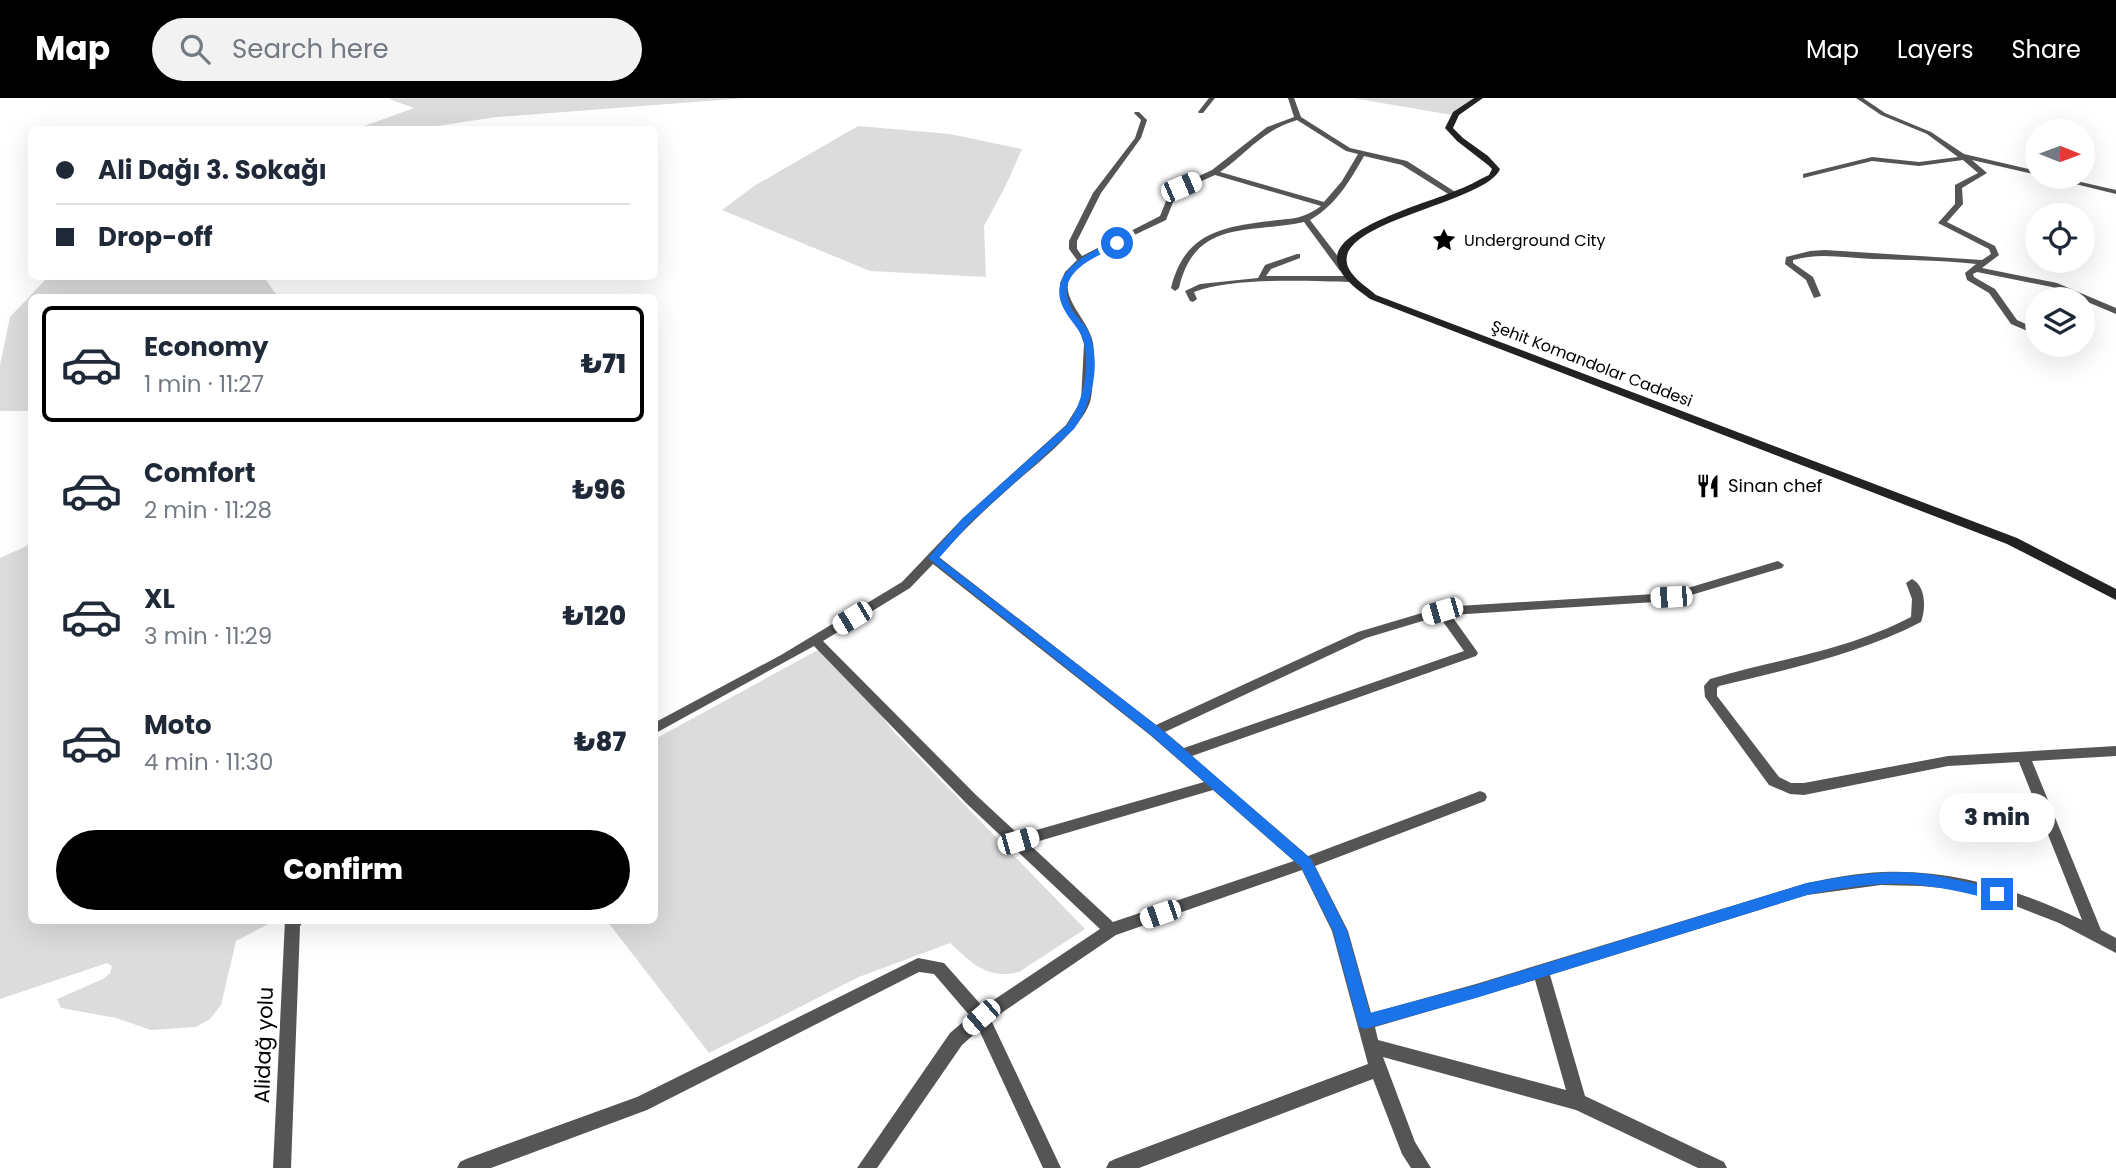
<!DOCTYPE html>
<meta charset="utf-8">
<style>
body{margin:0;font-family:Poppins,sans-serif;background:#f2f2f3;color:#1f2937;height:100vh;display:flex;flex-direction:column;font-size:26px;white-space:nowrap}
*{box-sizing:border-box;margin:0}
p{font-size:23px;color:#747a83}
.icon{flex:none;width:38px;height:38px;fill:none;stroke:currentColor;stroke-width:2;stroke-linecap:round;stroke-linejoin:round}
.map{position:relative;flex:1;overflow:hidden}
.sheet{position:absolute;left:28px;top:196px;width:630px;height:630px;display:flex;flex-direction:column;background:#fff;border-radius:10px;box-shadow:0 7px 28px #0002}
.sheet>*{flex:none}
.top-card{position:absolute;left:28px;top:28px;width:630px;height:154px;border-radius:10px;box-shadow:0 7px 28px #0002;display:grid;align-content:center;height:154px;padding:0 28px;background:#fff}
.needle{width:46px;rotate:91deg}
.buttons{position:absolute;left:2025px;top:21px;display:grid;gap:14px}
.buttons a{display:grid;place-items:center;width:70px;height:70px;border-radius:50%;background:#fff;box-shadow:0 7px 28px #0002;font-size:35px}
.end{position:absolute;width:32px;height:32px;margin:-16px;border:9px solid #1a73e8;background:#fff;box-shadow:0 0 0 4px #fff}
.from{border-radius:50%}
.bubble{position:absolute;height:49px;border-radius:24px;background:#fff;box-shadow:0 7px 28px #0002;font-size:23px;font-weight:800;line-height:49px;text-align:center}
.car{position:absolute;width:21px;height:42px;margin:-21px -10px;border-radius:9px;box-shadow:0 0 5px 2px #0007;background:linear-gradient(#fff 24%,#345 0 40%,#fff 0 76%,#345 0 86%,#fff 0)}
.top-card b{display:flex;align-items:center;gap:24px;height:66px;font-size:26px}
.top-card b+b{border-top:2px solid #e0e1e3}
.top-card i{width:18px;height:18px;background:#1f2937}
ul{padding:12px 0 0;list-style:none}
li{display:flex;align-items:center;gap:21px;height:116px;margin:0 14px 10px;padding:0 14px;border:4px solid transparent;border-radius:10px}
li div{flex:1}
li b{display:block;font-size:26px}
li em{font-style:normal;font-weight:800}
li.active{border-color:#000}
li>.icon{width:63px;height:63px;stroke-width:1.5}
.action{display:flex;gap:14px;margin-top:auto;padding:14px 28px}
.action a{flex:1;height:80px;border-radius:42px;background:#000;color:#fff;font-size:28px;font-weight:800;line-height:80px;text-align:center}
header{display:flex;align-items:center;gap:42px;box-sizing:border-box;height:98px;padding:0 35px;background:#000;color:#fff}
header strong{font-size:33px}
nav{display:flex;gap:38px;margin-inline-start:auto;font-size:24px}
.search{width:490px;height:63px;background:#f2f2f3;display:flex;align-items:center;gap:18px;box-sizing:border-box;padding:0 24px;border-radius:38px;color:#747a83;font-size:26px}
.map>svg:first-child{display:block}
.green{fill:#dcdcdc}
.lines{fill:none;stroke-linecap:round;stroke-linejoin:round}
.street{fill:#555;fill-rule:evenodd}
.secondary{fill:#222;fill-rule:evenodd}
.route{fill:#1a73e8}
.labels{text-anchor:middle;stroke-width:5;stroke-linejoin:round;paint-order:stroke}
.far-poi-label{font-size:16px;fill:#000;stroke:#fff;text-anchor:start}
.far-street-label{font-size:16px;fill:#000;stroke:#fff}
.poi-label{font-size:18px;fill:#000;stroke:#fff;text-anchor:start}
.near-street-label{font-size:21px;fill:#000;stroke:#fff}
</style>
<header>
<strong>Map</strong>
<div class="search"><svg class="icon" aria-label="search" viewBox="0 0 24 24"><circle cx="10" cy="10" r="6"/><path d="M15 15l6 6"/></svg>Search here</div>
<nav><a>Map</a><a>Layers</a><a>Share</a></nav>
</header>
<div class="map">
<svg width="2116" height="1070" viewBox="0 0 2116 1070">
<rect width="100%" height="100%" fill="#fff"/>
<!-- green -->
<path class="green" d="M 393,0 L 746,0 L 497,19 L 417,31 L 356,31 L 414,10 L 389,1 Z
M 1353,0 L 1480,0 L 1452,17 Z
M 858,28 L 950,36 L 1022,51 L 1006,87 L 984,128 L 986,179 L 870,173 L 722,112 L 754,88 Z
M 48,179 L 264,179 L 278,199 L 32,200 L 31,313 L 0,313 L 0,267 L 10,219 Z
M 31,446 L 32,822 L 274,823 L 236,843 L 221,907 L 210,921 L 196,929 L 151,932 L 116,920 L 61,910 L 57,901 L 103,881 L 110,875 L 112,868 L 107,865 L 0,901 L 0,460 Z
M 827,547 L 894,634 L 1085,831 L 1019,874 C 987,882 972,865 950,845 L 859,879 L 709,955 L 607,823 L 654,822 L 655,641 Z"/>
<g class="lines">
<!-- street -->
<path class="street" d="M 1209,0 L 1215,0 L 1203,15 L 1199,15 L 1198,14 Z
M 1288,0 L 1294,0 L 1301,19 L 1350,50 L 1407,63 L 1460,97 L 1453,99 L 1402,67 L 1364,58 C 1350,83 1335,108 1310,122 L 1346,169 L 1346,173 L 1340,173 L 1304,124 C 1250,136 1195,120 1179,190 L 1175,193 L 1171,190 C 1184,136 1220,129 1270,123 C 1292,120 1302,122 1321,108 L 1215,77 L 1177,94 L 1166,122 C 1140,135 1109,147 1085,163 C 1044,191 1088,216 1093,245 C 1095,253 1093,297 1090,304 C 1080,334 1031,370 1007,392 C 983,413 961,435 939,459 L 1156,627 L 1358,534 L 1442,509 L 1671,495 L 1778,463 L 1784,467 L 1782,470 L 1671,503 L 1451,517 L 1476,552 L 1478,555 L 1476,558 L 1192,658 L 1308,758 L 1475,695 L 1480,693 L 1485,695 L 1487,699 L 1485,703 L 1315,768 L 1348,833 L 1371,915 L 1476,886 L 1807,785 C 1832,780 1857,775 1883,774 C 1951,771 2021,792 2082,822 L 2019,664 L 1948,668 L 1804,697 L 1790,696 L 1769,687 L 1705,599 L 1704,588 L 1710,581 C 1781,560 1843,554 1911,519 L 1912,501 L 1906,485 L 1912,481 C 1926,488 1926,511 1921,524 C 1857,557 1788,571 1719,588 L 1717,590 L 1717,598 L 1779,679 L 1791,685 L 1804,685 L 1948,658 L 2116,648 L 2116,658 L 2032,663 L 2101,832 L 2116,840 L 2116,855 L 2059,825 L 2008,805 L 1951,791 L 1921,788 L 1881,787 L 1807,797 L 1550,877 L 1585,998 L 1724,1064 L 1727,1070 L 1698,1070 L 1576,1012 L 1383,959 L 1415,1044 L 1431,1070 L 1411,1070 L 1402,1056 L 1373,981 L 1139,1070 L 1106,1070 L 1109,1064 L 1115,1061 L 1368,966 L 1332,833 L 1302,772 L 1116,837 L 991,922 L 1061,1070 L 1043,1070 L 979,932 L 962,947 L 877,1070 L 857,1070 L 950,935 L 970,918 L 934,876 L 919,874 L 647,1012 L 491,1070 L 457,1070 L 460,1064 L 466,1061 L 637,999 L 918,860 L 944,865 L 983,909 L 1100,831 L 966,705 L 814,548 L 654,636 L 654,625 L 781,557 L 902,484 L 962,421 L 1066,327 L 1081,303 L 1084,246 L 1079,231 L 1060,201 L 1060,185 L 1065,174 L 1077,162 L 1069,151 L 1069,143 L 1093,95 L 1135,40 L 1141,22 L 1134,15 L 1135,14 L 1139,14 L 1147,22 L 1141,40 L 1101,95 L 1077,143 L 1077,151 L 1082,158 L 1160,118 L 1171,91 L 1212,72 L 1267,29 L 1294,19 ZM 1297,22 L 1346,53 L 1358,56 L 1342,83 L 1324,104 L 1220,74 C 1249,54 1261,33 1297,22 ZM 933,466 L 1150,637 L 1204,684 L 1019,737 L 976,697 L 823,543 L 910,490 ZM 1439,518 L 1464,553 L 1184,650 L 1165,634 L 1366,540 ZM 1213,692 L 1294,763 L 1113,824 L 1029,746 ZM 1535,882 L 1566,992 L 1378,942 L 1375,929 Z
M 1856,0 L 1863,0 L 1885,15 L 1931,34 L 1964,56 L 2037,73 L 2037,77 L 1972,62 L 1987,75 L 1962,90 L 1963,106 L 1947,124 L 1995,148 L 1999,157 L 1982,170 L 2057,185 L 2116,210 L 2116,216 L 2052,189 L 1977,174 L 1973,176 L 1974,179 L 1995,191 L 2017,222 L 2037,231 L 2037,237 L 2011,226 L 1989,195 L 1967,182 L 1965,175 L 1976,166 C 1942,162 1908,162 1873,161 C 1845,160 1820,154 1793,162 L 1793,165 L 1813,179 L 1821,198 L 1814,200 L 1806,182 L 1785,166 L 1786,159 L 1810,153 L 1825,152 L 1982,162 L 1991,156 L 1989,151 L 1938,125 L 1955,106 L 1955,87 L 1978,75 L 1963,62 L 1919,68 L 1872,63 L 1803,80 L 1803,76 L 1872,59 L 1919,64 L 1958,59 L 1927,36 L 1881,17 Z
M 2047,79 L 2059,79 L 2116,92 L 2116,96 Z
M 1297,156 L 1300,156 L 1300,160 L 1271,171 L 1266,178 L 1351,178 L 1355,181 L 1351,184 C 1309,183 1231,179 1194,194 L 1197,201 L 1193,204 L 1190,203 L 1185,193 L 1200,186 L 1258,180 L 1265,167 Z
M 285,822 L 304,822 L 300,828 L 291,1070 L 273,1070 Z"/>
<!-- secondary -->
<path class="secondary" d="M 1474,0 L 1483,0 L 1459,17 L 1453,30 L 1463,40 L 1488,58 L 1500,71 C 1486,106 1325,124 1349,171 C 1355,182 1367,189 1376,197 L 2017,440 L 2116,491 L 2116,502 L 2007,446 L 1370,201 C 1357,191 1337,178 1337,160 C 1337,129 1430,104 1455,93 C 1467,89 1478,82 1489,77 L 1492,71 L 1488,67 L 1457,43 L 1445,30 L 1453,14 Z"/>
</g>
<!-- route -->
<path class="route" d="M 1117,143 L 1120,147 C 1095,159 1052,175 1072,211 C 1076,219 1084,225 1088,233 C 1102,263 1093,305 1074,331 L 970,425 L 939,460 L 1160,630 L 1311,761 L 1347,833 L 1370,915 L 1476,887 L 1807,785 C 1847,778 1887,771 1927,776 C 1951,780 1974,786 1997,790 L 2002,792 L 2002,800 L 1997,802 C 1974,797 1951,791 1927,788 C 1887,782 1847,789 1807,797 L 1476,900 L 1365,931 L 1359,929 L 1333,833 L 1301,769 L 1151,637 L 928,460 L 963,420 L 1067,327 C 1083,305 1090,272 1084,245 C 1081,232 1071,224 1065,213 C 1043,176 1089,153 1117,143 Z"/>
<!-- icons -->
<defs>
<g id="sight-bare" transform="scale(1.89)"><path d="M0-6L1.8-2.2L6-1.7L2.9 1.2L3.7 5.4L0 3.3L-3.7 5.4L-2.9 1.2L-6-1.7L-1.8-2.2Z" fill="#000" stroke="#fff" stroke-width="2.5" paint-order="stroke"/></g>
<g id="restaurant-bare" transform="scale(1.89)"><path d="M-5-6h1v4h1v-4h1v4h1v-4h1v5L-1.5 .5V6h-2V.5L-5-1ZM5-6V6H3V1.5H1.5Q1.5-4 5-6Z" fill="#000" stroke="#fff" stroke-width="2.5" paint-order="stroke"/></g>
</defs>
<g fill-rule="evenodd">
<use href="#sight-bare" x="1444" y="142"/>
<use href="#restaurant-bare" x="1708" y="388"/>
</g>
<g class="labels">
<!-- far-poi labels -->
<g class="far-poi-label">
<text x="1464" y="148">Underground City</text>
</g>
<!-- far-street labels -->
<g class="far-street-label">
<text transform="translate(1592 265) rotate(21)" y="6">Şehit Komandolar Caddesi</text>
</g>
<!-- poi labels -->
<g class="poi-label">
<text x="1728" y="394">Sinan chef</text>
</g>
<!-- near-street labels -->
<g class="near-street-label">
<text transform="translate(264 947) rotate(-88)" y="7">Alidağ yolu</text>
</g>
</g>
</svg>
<div class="buttons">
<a><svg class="needle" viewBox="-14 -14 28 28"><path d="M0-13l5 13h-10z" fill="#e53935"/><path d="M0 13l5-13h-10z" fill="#747a83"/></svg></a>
<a><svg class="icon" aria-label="locate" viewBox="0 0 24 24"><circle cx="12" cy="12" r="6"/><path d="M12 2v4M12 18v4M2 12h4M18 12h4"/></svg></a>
<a><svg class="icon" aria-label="layers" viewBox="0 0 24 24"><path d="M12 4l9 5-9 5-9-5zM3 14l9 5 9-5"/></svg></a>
</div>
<i class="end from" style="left:1117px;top:145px"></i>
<i class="end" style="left:1997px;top:796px"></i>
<div class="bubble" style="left:1939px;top:695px;width:116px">3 min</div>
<i class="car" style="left:1181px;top:89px;rotate:67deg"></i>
<i class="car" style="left:1671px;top:499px;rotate:267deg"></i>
<i class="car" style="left:1442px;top:513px;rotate:254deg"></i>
<i class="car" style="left:852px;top:520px;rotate:239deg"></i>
<i class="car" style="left:1018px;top:743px;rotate:74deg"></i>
<i class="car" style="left:1160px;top:816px;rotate:251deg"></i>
<i class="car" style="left:981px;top:919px;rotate:229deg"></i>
<div class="top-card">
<b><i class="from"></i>Ali Dağı 3. Sokağı</b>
<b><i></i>Drop-off</b>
</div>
<section class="sheet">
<ul>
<li class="active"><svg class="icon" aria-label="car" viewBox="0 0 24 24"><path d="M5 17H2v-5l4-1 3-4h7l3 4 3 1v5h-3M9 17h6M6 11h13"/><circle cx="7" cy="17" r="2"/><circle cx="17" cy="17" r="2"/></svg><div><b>Economy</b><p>1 min · 11:27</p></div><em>₺71</em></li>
<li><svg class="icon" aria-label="car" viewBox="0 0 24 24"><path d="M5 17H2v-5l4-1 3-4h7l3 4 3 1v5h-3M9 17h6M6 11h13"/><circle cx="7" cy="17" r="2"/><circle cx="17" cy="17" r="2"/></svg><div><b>Comfort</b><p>2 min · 11:28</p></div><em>₺96</em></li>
<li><svg class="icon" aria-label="car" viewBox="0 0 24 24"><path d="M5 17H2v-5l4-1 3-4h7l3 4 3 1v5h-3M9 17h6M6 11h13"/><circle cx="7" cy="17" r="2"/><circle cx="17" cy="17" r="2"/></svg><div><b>XL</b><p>3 min · 11:29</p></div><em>₺120</em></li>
<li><svg class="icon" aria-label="car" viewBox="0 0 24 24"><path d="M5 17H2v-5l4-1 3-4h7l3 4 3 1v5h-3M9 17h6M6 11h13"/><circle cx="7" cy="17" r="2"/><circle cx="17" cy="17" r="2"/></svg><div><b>Moto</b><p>4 min · 11:30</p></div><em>₺87</em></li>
</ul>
<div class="action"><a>Confirm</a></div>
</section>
</div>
